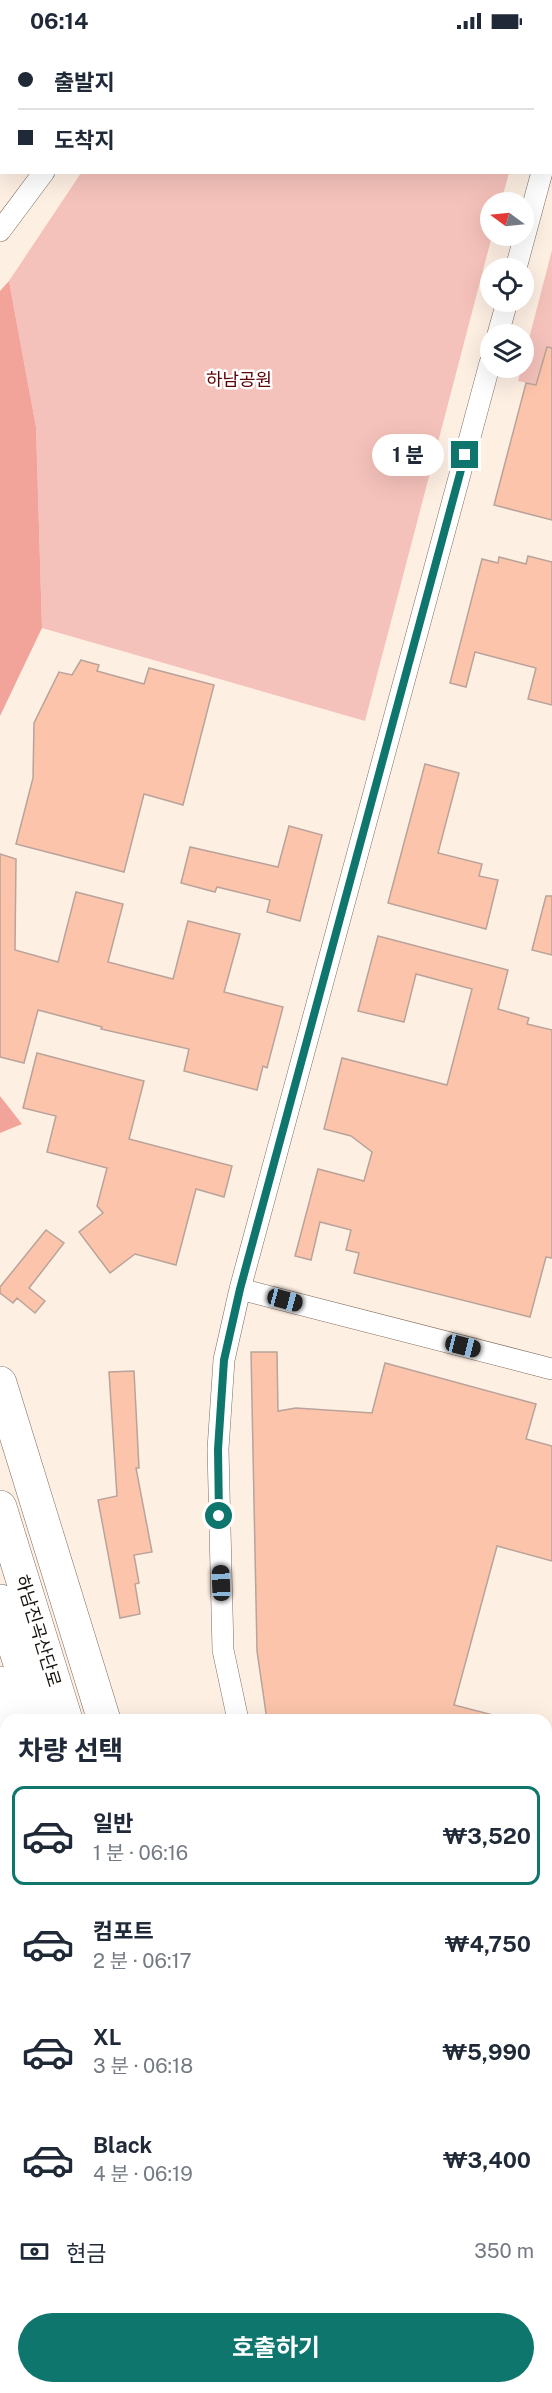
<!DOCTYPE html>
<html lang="ko">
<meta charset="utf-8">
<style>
body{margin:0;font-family:"Public Sans","Noto Sans KR",sans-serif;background:#f6f6f7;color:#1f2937;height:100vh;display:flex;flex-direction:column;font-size:22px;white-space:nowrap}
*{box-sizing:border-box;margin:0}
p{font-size:20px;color:#747a83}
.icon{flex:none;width:33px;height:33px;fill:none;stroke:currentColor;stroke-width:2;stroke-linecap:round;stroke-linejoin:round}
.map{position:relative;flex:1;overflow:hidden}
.drawer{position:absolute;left:0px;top:1672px;width:552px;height:680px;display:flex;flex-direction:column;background:#fff;border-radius:18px 18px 0 0;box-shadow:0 6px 24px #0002}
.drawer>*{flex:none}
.banner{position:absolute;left:0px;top:0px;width:552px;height:132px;box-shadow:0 6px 24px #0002;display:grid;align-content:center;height:132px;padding:0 18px;background:#fff}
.needle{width:39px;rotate:285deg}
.buttons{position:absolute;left:480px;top:150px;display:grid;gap:12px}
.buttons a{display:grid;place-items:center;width:54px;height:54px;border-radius:50%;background:#fff;box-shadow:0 6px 24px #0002;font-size:30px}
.end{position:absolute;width:27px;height:27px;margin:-14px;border:8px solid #0f766e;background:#fff;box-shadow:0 0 0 3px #fff}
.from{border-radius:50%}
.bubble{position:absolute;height:42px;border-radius:21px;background:#fff;box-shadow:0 6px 24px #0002;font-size:20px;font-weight:700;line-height:42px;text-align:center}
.car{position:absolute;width:18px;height:36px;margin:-18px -9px;border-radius:8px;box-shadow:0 0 4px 2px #0007;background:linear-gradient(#222 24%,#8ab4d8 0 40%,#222 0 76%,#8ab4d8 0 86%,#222 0)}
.banner b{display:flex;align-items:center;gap:21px;height:57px;font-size:22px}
.banner b+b{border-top:2px solid #e0e1e3}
.banner i{width:15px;height:15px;background:#1f2937}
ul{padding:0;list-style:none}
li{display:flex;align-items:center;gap:18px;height:99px;margin:0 12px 9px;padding:0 6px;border:3px solid transparent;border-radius:12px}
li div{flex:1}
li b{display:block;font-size:22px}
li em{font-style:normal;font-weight:700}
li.on{border-color:#0f766e}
li>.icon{width:54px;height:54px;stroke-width:1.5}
h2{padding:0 18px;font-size:27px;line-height:72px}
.pay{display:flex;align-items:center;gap:15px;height:66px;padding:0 18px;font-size:22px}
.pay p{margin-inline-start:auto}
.cta{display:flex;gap:12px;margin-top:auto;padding:12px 18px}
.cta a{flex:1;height:69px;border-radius:36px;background:#0f766e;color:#fff;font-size:24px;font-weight:700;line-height:69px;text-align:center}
.status{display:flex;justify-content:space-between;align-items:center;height:42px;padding:0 30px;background:#fff;direction:ltr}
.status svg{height:16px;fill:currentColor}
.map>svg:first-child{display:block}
.green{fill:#f5c2bb}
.forest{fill:#f3a49a}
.building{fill:#fbc4ab;stroke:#b9a39a;stroke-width:1.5}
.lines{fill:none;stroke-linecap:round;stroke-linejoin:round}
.minor-casing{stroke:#7c6c5e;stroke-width:22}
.trunk-casing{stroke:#7c6c5e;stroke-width:34}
.path{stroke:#968b82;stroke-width:4;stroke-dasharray:6 3;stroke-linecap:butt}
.minor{stroke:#fff;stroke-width:21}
.trunk{stroke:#fff;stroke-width:33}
.route{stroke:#0f766e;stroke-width:8}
.labels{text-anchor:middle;stroke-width:5;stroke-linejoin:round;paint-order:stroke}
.park-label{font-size:18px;fill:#5d0306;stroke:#fff}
.street-label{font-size:18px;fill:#19130e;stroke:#fff}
</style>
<div class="status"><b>06:14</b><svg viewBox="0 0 49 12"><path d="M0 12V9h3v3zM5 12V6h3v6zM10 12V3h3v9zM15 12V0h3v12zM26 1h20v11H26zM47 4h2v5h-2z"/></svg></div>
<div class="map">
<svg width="552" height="2351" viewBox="0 0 552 2351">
<rect width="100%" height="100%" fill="#feefe3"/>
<!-- green -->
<path class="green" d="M 145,0 L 543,0 L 145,1 Z
M 81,131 L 509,131 L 501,160 L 490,160 L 492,194 L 365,679 L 42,586 L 36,385 L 9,239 Z
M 552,208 L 552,338 L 536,343 L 518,339 Z"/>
<!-- forest -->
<path class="forest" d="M 9,239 L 36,385 L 42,586 L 0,674 L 0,249 Z
M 0,1054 L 22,1082 L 0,1091 Z
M 546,2295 L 552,2297 L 552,2349 L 548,2351 L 366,2351 L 358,2346 L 546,2346 Z"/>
<!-- building -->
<path class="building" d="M 547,305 L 552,306 L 552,478 L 494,463 L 526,341 L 536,343 Z
M 528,514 L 552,520 L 552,663 L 528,657 L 536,626 L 475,610 L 466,645 L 450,641 L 482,517 L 498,521 L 499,515 L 526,522 Z
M 81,618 L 99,623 L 97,629 L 144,642 L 149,626 L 214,643 L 183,763 L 144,752 L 124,830 L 16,802 L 33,736 L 34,681 L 59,630 L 72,633 Z
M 425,722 L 459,731 L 438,811 L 482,822 L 479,834 L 498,838 L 486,887 L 388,861 Z
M 289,784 L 322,793 L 300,879 L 267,870 L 270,858 L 217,845 L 215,850 L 181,841 L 190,805 L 278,825 Z
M 0,812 L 16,817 L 15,908 L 58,920 L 76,850 L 123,862 L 108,920 L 173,937 L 188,879 L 240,892 L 224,950 L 283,965 L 267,1026 L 263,1024 L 257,1048 L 184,1029 L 189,1007 L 101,987 L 102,985 L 38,968 L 24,1021 L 0,1015 Z
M 546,854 L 552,854 L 552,913 L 532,908 Z
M 378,894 L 508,928 L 498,967 L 529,976 L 527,982 L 552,988 L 552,1216 L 546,1215 L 530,1275 L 354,1231 L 359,1211 L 346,1208 L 351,1188 L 320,1180 L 311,1218 L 295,1214 L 318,1127 L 364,1139 L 372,1110 L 351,1094 L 324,1087 L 342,1016 L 447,1043 L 472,947 L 416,932 L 404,980 L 358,969 Z
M 37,1011 L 144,1039 L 129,1097 L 232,1124 L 224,1155 L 196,1147 L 176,1223 L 135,1212 L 110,1231 L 79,1190 L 103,1171 L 97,1164 L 107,1126 L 47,1110 L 56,1074 L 23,1066 Z
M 46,1188 L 64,1201 L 29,1246 L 45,1259 L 35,1271 L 17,1256 L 13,1261 L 0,1251 L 0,1245 Z
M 251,1310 L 277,1310 L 278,1369 L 296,1366 L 372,1371 L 385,1321 L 536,1362 L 526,1397 L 552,1404 L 552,1519 L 497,1504 L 454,1663 L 493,1673 L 492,1678 L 267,1678 L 257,1609 Z
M 134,1329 L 139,1426 L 136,1426 L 152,1510 L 134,1513 L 139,1541 L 135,1542 L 140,1572 L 120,1576 L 98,1458 L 117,1454 L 109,1330 Z"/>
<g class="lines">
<!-- minor casing -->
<g class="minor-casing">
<path id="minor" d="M 109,2 L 110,0
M 550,98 L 552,93
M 0,189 L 44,130
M 516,226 L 542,130
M 498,292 L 507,260
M 240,1247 L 552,1327
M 238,1678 L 223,1608 L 218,1407 L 224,1318 L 240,1247 L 490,321
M 546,2272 L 552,2273"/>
</g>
<!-- trunk casing -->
<g class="trunk-casing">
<path id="trunk" d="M 0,1341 L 104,1678
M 0,1465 L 66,1678
M 0,1559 L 38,1678
M 0,1641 L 12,1678
M 247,2346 L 249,2351
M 293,2346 L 295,2351"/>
</g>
<!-- path -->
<path class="path" d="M 142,1674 L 174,1678
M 0,1735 L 6,1723
M 0,1746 L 6,1764
M 0,1846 L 6,1847
M 0,2134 L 6,2123"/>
<!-- minor -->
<use href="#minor" class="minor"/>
<!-- trunk -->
<use href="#trunk" class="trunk"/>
</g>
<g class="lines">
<!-- route -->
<path class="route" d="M 219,1474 L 218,1407 L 224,1318 L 240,1247 L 465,413"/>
</g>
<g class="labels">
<!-- park labels -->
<g class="park-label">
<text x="239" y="344">하남공원</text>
</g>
<!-- street labels -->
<g class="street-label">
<text transform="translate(38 1589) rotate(73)" y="6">하남진곡산단로</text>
</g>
</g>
</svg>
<div class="buttons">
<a><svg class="needle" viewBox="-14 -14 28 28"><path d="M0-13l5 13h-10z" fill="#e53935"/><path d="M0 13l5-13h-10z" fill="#747a83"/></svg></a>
<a><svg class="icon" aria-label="locate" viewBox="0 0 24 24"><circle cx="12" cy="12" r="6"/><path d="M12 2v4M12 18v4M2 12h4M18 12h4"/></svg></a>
<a><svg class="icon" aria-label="layers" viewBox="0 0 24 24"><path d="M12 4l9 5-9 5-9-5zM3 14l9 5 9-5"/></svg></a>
</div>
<i class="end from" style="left:219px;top:1474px"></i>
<i class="end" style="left:465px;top:413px"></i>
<div class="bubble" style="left:372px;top:392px;width:72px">1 분</div>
<i class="car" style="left:285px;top:1258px;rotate:105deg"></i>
<i class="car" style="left:463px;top:1304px;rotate:104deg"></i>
<i class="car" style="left:221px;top:1541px;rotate:358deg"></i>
<div class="banner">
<b><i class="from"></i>출발지</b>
<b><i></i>도착지</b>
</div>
<section class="drawer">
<h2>차량 선택</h2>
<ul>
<li class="on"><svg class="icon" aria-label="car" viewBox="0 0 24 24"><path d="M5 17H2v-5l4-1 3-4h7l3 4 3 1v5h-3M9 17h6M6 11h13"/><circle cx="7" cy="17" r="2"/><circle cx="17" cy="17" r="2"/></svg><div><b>일반</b><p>1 분 · 06:16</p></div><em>₩3,520</em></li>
<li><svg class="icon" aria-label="car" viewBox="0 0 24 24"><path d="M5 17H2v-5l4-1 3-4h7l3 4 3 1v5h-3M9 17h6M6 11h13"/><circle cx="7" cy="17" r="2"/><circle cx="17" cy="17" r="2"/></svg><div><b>컴포트</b><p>2 분 · 06:17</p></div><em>₩4,750</em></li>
<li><svg class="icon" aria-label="car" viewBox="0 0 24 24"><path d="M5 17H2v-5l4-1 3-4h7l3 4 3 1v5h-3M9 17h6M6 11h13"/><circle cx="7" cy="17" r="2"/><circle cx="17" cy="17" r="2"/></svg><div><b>XL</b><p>3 분 · 06:18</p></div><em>₩5,990</em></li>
<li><svg class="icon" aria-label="car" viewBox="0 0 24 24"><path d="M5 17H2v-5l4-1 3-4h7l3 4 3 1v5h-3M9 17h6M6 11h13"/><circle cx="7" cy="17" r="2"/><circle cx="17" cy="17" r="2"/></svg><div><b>Black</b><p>4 분 · 06:19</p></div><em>₩3,400</em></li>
</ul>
<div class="pay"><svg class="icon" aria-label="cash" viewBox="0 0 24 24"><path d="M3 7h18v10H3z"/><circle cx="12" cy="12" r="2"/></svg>현금<p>350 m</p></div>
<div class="cta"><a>호출하기</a></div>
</section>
</div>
